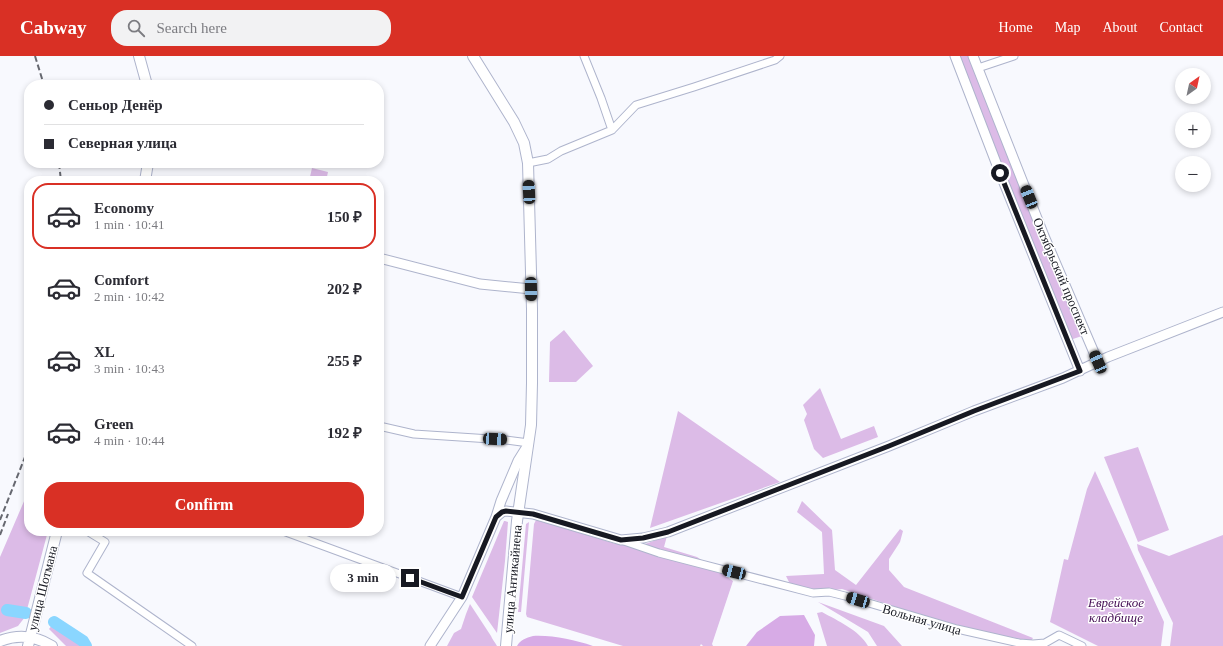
<!DOCTYPE html>
<meta charset="utf-8">
<style>
body{margin:0;font-family:Georgia,serif;background:#f2f2f3;color:#2b2b33;height:100vh;display:flex;flex-direction:column;font-size:15px;white-space:nowrap}
*{box-sizing:border-box;margin:0}
p{font-size:13px;color:#7c7c81}
.icon{flex:none;width:22px;height:22px;fill:none;stroke:currentColor;stroke-width:2;stroke-linecap:round;stroke-linejoin:round}
.map{position:relative;flex:1;overflow:hidden}
.side{position:absolute;left:24px;top:120px;width:360px;height:360px;display:flex;flex-direction:column;background:#fff;border-radius:16px;box-shadow:0 2px 6px #0003}
.side>*{flex:none}
.banner{position:absolute;left:24px;top:24px;width:360px;height:88px;border-radius:16px;box-shadow:0 2px 6px #0003;display:grid;align-content:center;height:88px;padding:0 20px;background:#fff}
.needle{width:26px;rotate:33deg}
.fabs{position:absolute;left:1175px;top:12px;display:grid;gap:8px}
.fabs a{display:grid;place-items:center;width:36px;height:36px;border-radius:50%;background:#fff;box-shadow:0 2px 6px #0003;font-size:20px}
.end{position:absolute;width:18px;height:18px;margin:-9px;border:5px solid #171922;background:#fff;box-shadow:0 0 0 2px #fff}
.from{border-radius:50%}
.bubble{position:absolute;height:28px;border-radius:14px;background:#fff;box-shadow:0 2px 6px #0003;font-size:13px;font-weight:800;line-height:28px;text-align:center}
.car{position:absolute;width:12px;height:24px;margin:-12px -6px;border-radius:5px;box-shadow:0 0 3px 1px #0007;background:linear-gradient(#222 24%,#8ab4d8 0 40%,#222 0 76%,#8ab4d8 0 86%,#222 0)}
.banner b{display:flex;align-items:center;gap:14px;height:38px;font-size:15px}
.banner b+b{border-top:1px solid #e1e1e2}
.banner i{width:10px;height:10px;background:#2b2b33}
ul{padding:7px 0 0;list-style:none}
li{display:flex;align-items:center;gap:12px;height:66px;margin:0 8px 6px;padding:0 12px;border:2px solid transparent;border-radius:16px}
li div{flex:1}
li b{display:block;font-size:15px}
li em{font-style:normal;font-weight:800}
li.selected{border-color:#d93025}
li>.icon{width:36px;height:36px;stroke-width:1.5}
.primary-button{display:flex;gap:8px;margin-top:auto;padding:8px 20px}
.primary-button a{flex:1;height:46px;border-radius:16px;background:#d93025;color:#fff;font-size:16px;font-weight:800;line-height:46px;text-align:center}
header{display:flex;align-items:center;gap:24px;box-sizing:border-box;height:56px;padding:0 20px;background:#d93025;color:#fff}
header strong{font-size:19px}
nav{display:flex;gap:22px;margin-inline-start:auto;font-size:14px}
.search{width:280px;height:36px;background:#f2f2f3;display:flex;align-items:center;gap:10px;box-sizing:border-box;padding:0 14px;border-radius:16px;color:#7c7c81;font-size:15px}
.map>svg:first-child{display:block}
.green{fill:#dcbbe7}
.forest{fill:#d7abe6}
.lines{fill:none;stroke-linecap:round;stroke-linejoin:round}
.river{stroke:#8ad6ff;stroke-width:12}
.street-casing{stroke:#aeb4cc;stroke-width:9}
.secondary-casing{stroke:#aeb4cc;stroke-width:11}
.primary-casing{stroke:#aeb4cc;stroke-width:12}
.street{stroke:#fff;stroke-width:7}
.secondary{stroke:#fff;stroke-width:9}
.primary{stroke:#fff;stroke-width:10}
.rail{stroke:#666870;stroke-width:2;stroke-dasharray:6 3;stroke-linecap:butt}
.route{stroke:#171922;stroke-width:5}
.labels{text-anchor:middle;stroke-width:3;stroke-linejoin:round;paint-order:stroke}
.street-label{font-size:13px;fill:#171922;stroke:#fff}
.park-label{font-size:13px;font-style:italic;fill:#440d53;stroke:#fff}
</style>
<header>
<strong>Cabway</strong>
<div class="search"><svg class="icon" aria-label="search" viewBox="0 0 24 24"><circle cx="10" cy="10" r="6"/><path d="M15 15l6 6"/></svg>Search here</div>
<nav><a>Home</a><a>Map</a><a>About</a><a>Contact</a></nav>
</header>
<div class="map">
<svg width="1223" height="590" viewBox="0 0 1223 590">
<rect width="100%" height="100%" fill="#f8f9fe"/>
<!-- green -->
<path class="green" d="M 959,0 L 972,0 L 1082,280 L 1070,284 Z
M 312,112 L 328,116 L 326,125 L 309,125 Z
M 564,274 L 593,310 L 576,326 L 549,326 L 550,286 Z
M 820,332 L 841,383 L 874,370 L 878,381 L 823,402 L 814,393 L 804,364 L 807,358 L 803,349 Z
M 678,355 L 780,426 L 650,472 Z
M 1138,391 L 1169,474 L 1138,486 L 1104,401 Z
M 1095,415 L 1164,566 L 1161,590 L 1098,590 L 1050,566 L 1064,503 L 1068,504 L 1087,433 Z
M 28,436 L 29,436 L 29,475 L 48,475 L 25,561 L 18,570 L 0,577 L 0,501 Z
M 802,445 L 832,474 L 835,514 L 856,529 L 900,473 L 903,475 L 900,486 L 889,503 L 889,514 L 904,531 L 1033,582 L 1031,585 L 988,577 L 917,558 L 842,533 L 814,537 L 791,530 L 786,520 L 824,518 L 822,476 L 797,456 Z
M 536,464 L 538,464 L 616,488 L 645,488 L 667,480 L 664,491 L 697,501 L 733,525 L 712,588 L 713,590 L 703,590 L 701,588 L 700,590 L 623,590 L 527,561 L 526,558 L 534,468 Z
M 504,465 L 505,465 L 508,466 L 505,505 L 497,577 L 472,541 Z
M 529,466 L 521,556 L 518,556 L 526,468 Z
M 1223,479 L 1223,590 L 1170,590 L 1173,567 L 1138,494 L 1137,488 L 1169,500 Z
M 818,546 L 884,570 L 902,590 L 877,590 L 868,576 Z
M 470,548 L 491,580 C 492,583 495,586 497,590 L 447,590 L 454,577 L 461,573 L 466,558 Z
M 822,556 C 838,565 859,574 868,590 L 827,590 L 817,557 Z
M 53,568 L 80,585 L 83,590 L 66,590 L 49,573 Z"/>
<!-- forest -->
<path class="forest" d="M 804,559 L 815,579 L 814,590 L 746,590 L 757,576 L 780,560 Z
M 533,580 C 553,579 574,584 593,590 L 517,590 C 520,584 526,582 533,580 Z"/>
<g class="lines">
<!-- river -->
<path class="river" d="M 7,554 L 26,557
M 54,566 L 83,585 L 86,590"/>
<!-- street casing -->
<g class="street-casing">
<path id="street" d="M 584,0 L 601,42 L 612,74
M 978,12 L 1014,0
M 528,107 L 548,103 L 561,95 L 612,74 L 636,49 L 694,31 L 775,4 L 780,0
M 379,370 L 414,378 L 506,384 L 529,387
M 87,475 L 105,486 L 87,517 L 192,590
M 283,475 L 462,541
M 621,484 L 659,497 L 813,537 L 829,536 L 845,540 L 957,573 L 1019,587 L 1033,588 L 1045,587 L 1059,579 L 1082,590"/>
</g>
<!-- secondary casing -->
<g class="secondary-casing">
<path id="secondary" d="M 955,0 L 1000,117 L 1080,315
M 973,0 L 1044,180 L 1098,306
M 379,202 L 480,228 L 531,233
M 496,461 L 502,456 L 506,455 L 533,458 L 621,484 L 643,482 L 668,476 L 889,390 L 974,355 L 1063,322 L 1108,301 L 1223,256
M 430,590 L 462,541 L 496,461 L 501,445 L 518,405 L 528,389"/>
</g>
<!-- primary casing -->
<g class="primary-casing">
<path id="primary" d="M 139,0 L 147,29
M 473,0 L 514,66 L 524,87 L 528,107 L 532,253 L 532,327 L 531,369 L 517,465 L 506,590
M 145,125 L 148,107
M 0,585 C 18,578 36,580 52,590
M 28,590 L 57,475"/>
</g>
<!-- street -->
<use href="#street" class="street"/>
<!-- secondary -->
<use href="#secondary" class="secondary"/>
<!-- primary -->
<use href="#primary" class="primary"/>
<!-- rail -->
<path class="rail" d="M 35,0 L 44,29
M 59,107 L 61,125
M 0,464 L 29,391
M 0,479 L 8,458"/>
</g>
<g class="lines">
<!-- route -->
<path class="route" d="M 410,522 L 462,541 L 496,461 L 502,456 L 506,455 L 533,458 L 621,484 L 643,482 L 668,476 L 889,390 L 974,355 L 1080,315 L 1000,117"/>
</g>
<g class="labels">
<!-- street labels -->
<g class="street-label">
<text transform="translate(1062 220) rotate(67)" y="5">Октябрьский проспект</text>
<text transform="translate(512 523) rotate(-85)" y="5">улица Антикайнена</text>
<text transform="translate(42 532) rotate(-76)" y="5">улица Шотмана</text>
<text transform="translate(922 563) rotate(16)" y="5">Вольная улица</text>
</g>
<!-- park labels -->
<g class="park-label">
<text x="1116" y="551">Еврейское<tspan x="1116" dy="15">кладбище</tspan></text>
</g>
</g>
</svg>
<div class="fabs">
<a><svg class="needle" viewBox="-14 -14 28 28"><path d="M0-13l5 13h-10z" fill="#e53935"/><path d="M0 13l5-13h-10z" fill="#7c7c81"/></svg></a>
<a>+</a>
<a>−</a>
</div>
<i class="end from" style="left:1000px;top:117px"></i>
<i class="end" style="left:410px;top:522px"></i>
<div class="bubble" style="left:330px;top:508px;width:66px">3 min</div>
<i class="car" style="left:529px;top:136px;rotate:357deg"></i>
<i class="car" style="left:1029px;top:141px;rotate:338deg"></i>
<i class="car" style="left:531px;top:233px;rotate:179deg"></i>
<i class="car" style="left:1098px;top:306px;rotate:336deg"></i>
<i class="car" style="left:495px;top:383px;rotate:93deg"></i>
<i class="car" style="left:734px;top:516px;rotate:284deg"></i>
<i class="car" style="left:858px;top:544px;rotate:287deg"></i>
<div class="banner">
<b><i class="from"></i>Сеньор Денёр</b>
<b><i></i>Северная улица</b>
</div>
<section class="side">
<ul>
<li class="selected"><svg class="icon" aria-label="car" viewBox="0 0 24 24"><path d="M5 17H2v-5l4-1 3-4h7l3 4 3 1v5h-3M9 17h6M6 11h13"/><circle cx="7" cy="17" r="2"/><circle cx="17" cy="17" r="2"/></svg><div><b>Economy</b><p>1 min · 10:41</p></div><em>150 ₽</em></li>
<li><svg class="icon" aria-label="car" viewBox="0 0 24 24"><path d="M5 17H2v-5l4-1 3-4h7l3 4 3 1v5h-3M9 17h6M6 11h13"/><circle cx="7" cy="17" r="2"/><circle cx="17" cy="17" r="2"/></svg><div><b>Comfort</b><p>2 min · 10:42</p></div><em>202 ₽</em></li>
<li><svg class="icon" aria-label="car" viewBox="0 0 24 24"><path d="M5 17H2v-5l4-1 3-4h7l3 4 3 1v5h-3M9 17h6M6 11h13"/><circle cx="7" cy="17" r="2"/><circle cx="17" cy="17" r="2"/></svg><div><b>XL</b><p>3 min · 10:43</p></div><em>255 ₽</em></li>
<li><svg class="icon" aria-label="car" viewBox="0 0 24 24"><path d="M5 17H2v-5l4-1 3-4h7l3 4 3 1v5h-3M9 17h6M6 11h13"/><circle cx="7" cy="17" r="2"/><circle cx="17" cy="17" r="2"/></svg><div><b>Green</b><p>4 min · 10:44</p></div><em>192 ₽</em></li>
</ul>
<div class="primary-button"><a>Confirm</a></div>
</section>
</div>
